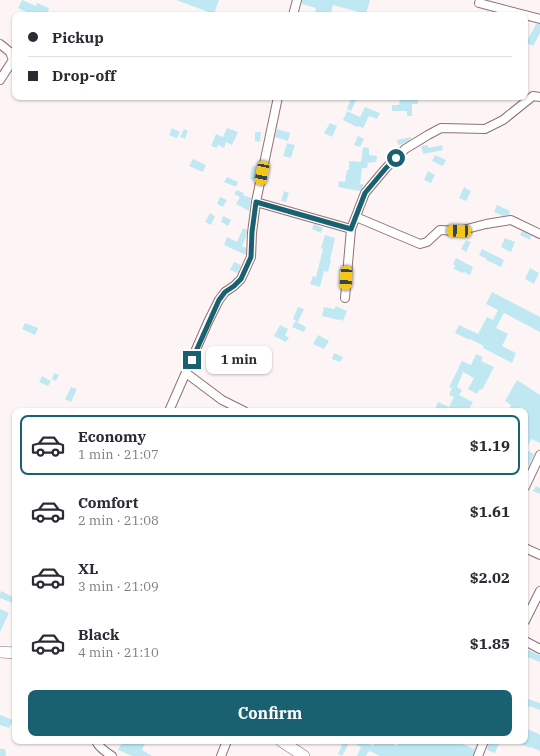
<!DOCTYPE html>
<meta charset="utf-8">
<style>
body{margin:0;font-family:"IBM Plex Serif",serif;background:#f7f7f7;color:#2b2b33;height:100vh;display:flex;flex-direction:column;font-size:15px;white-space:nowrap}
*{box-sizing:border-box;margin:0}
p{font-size:13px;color:#7c7c81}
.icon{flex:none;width:22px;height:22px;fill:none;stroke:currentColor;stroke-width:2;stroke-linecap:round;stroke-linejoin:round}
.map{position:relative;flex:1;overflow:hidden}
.side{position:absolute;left:12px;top:408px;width:516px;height:336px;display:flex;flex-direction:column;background:#fff;border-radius:8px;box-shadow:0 1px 3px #0004}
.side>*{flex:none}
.hud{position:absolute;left:12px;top:12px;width:516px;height:88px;border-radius:8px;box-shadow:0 1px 3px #0004;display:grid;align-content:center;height:88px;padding:0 16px;background:#fff}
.end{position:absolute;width:18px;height:18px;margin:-9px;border:5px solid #196171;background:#fff;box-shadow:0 0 0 2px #fff}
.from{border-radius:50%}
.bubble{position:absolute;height:28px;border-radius:8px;background:#fff;box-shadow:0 1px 3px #0004;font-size:13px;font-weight:700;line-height:28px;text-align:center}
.car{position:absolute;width:12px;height:24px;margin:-12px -6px;border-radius:5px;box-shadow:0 0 3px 1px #0007;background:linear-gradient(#f5c518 24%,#345 0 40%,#f5c518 0 76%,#345 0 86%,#f5c518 0)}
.hud b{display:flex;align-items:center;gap:14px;height:38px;font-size:15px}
.hud b+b{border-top:1px solid #e1e1e2}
.hud i{width:10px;height:10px;background:#2b2b33}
ul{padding:7px 0 0;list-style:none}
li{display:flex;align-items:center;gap:12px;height:60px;margin:0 8px 6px;padding:0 8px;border:2px solid transparent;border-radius:8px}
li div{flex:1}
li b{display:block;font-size:15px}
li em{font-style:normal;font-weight:700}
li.active{border-color:#196171}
li>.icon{width:36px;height:36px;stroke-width:1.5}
.button{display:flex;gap:8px;margin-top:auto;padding:8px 16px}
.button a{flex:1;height:46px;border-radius:8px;background:#196171;color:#fff;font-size:16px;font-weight:700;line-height:46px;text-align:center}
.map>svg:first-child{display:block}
.building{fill:#c0e8f3}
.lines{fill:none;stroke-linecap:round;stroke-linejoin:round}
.street-casing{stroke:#937071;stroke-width:10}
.secondary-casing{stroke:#937071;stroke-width:12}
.street{stroke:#fff;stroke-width:8}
.secondary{stroke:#fff;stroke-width:11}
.route{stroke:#196171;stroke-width:5}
</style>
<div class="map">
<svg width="540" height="756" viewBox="0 0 540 756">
<rect width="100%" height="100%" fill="#fdf5f5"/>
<!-- building -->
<path class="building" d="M 22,0 L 36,6 L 37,3 L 49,8 L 47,15 L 44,15 L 37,12 L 36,15 L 30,15 L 31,14 L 18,8 Z
M 176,0 L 219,0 L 214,14 Z
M 302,0 L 370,0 L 366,14 L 333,5 L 331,13 L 326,12 L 325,15 L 314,15 L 316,8 L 302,4 Z
M 536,24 L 540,24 L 540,33 L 533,46 L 526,43 Z
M 405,97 L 418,97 L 418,104 L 412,104 L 412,116 L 407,116 L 407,111 L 392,111 L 392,105 L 399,105 L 400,99 L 405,99 Z
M 351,98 L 356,100 L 351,111 L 347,109 Z
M 365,107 L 380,113 L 377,119 L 369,116 L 363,128 L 358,126 L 357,127 L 343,120 L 347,111 L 360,117 Z
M 330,123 L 337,126 L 332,137 L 324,133 Z
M 172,128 L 180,132 L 177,138 L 169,135 Z
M 227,128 L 238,132 L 232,145 L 226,142 L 224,148 L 218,145 L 217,148 L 211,146 L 216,134 L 223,137 Z
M 184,129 L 188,131 L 185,139 L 180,137 Z
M 277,129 L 290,133 L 288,141 L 275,137 Z
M 255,132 L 261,132 L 260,142 L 255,141 Z
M 358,136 L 364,139 L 360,147 L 354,145 Z
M 411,137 L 411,139 L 402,144 L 398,145 L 397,140 Z
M 287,143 L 295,145 L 291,158 L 283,156 Z
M 428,145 L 428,148 L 442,145 L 443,150 L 423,154 L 421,146 Z
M 363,147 L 369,148 L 369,155 L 377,156 L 376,162 L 366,163 L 368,164 L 367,168 L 362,168 L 360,184 L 363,184 L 363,187 L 360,191 L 338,187 L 339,181 L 345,182 L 347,170 L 349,170 L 349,161 L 361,162 Z
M 435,155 L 446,160 L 443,166 L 432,161 Z
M 193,159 L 206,165 L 203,172 L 189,166 Z
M 252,166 L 258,167 L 255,180 L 250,179 Z
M 428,171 L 435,175 L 431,183 L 424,180 Z
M 227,177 L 238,182 L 236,187 L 224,182 Z
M 464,187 L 471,191 L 466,201 L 459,198 Z
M 237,190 L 244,193 L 243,195 L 251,198 L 249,211 L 236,204 L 240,197 L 234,194 Z
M 284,191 L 289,193 L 286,202 L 281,201 Z
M 220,197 L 227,200 L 223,207 L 217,204 Z
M 497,205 L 510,211 L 509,215 L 503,216 L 494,212 Z
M 210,213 L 215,216 L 211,225 L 205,222 Z
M 223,216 L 231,220 L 228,226 L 221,222 Z
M 314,224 L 323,228 L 321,233 L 312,229 Z
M 243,228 L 247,230 L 246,237 L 242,246 L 246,248 L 246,255 L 224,245 L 227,237 L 237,242 Z
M 522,231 L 531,236 L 530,240 L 520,235 Z
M 325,235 L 335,238 L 330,260 L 331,260 L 328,272 L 324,271 L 320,287 L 310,284 L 313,276 L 316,277 L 323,249 L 321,248 Z
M 505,238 L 515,242 L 511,252 L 501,247 Z
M 466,240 L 471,242 L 466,252 L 461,249 Z
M 482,249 L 504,260 L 501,267 L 486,260 L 487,259 L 479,255 Z
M 456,258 L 473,267 L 470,275 L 464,272 L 463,273 L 454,269 L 455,265 L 453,264 Z
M 234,262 L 241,265 L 238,273 L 230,270 Z
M 530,268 L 539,273 L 534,284 L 525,279 Z
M 492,292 L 540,317 L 540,332 L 504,313 L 496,328 L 508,334 L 502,346 L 516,353 L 512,363 L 483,348 L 484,346 L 470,339 L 470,340 L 455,333 L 459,325 L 478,334 L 487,317 L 493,320 L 498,310 L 486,304 Z
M 336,306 L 347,311 L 343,321 L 339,319 L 339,320 L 322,316 L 324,307 L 334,309 Z
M 298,307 L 304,309 L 298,322 L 293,319 Z
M 295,321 L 306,327 L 304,332 L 292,327 Z
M 25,323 L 38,328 L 35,335 L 22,329 Z
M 280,325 L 288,329 L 285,336 L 289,337 L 286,342 L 274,336 Z
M 318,335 L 329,341 L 324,349 L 313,344 Z
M 334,353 L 343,357 L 340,362 L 332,359 Z
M 476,354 L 483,357 L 481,361 L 494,367 L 482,390 L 480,389 L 477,394 L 468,389 L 474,378 L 463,372 L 457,387 L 462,390 L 459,395 L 473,402 L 468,411 L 434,411 L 438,402 L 449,407 L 454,397 L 449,395 L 452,388 L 449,387 L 462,361 L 471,365 Z
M 54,373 L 59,375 L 56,381 L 52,379 Z
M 42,376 L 51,381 L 48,386 L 39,382 Z
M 517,380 L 540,395 L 540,443 L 531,439 L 526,450 L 534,454 L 525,474 L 525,411 L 508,411 L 511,405 L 505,401 Z
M 71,387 L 77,389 L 71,402 L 65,399 Z
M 536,486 L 540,488 L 540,494 L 533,491 Z
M 1,591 L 15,598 L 15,604 L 0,598 L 0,595 Z
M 0,609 L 9,613 L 0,632 Z
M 526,649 L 540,655 L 540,662 L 525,656 Z
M 525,698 L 540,703 L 540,710 L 529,706 L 526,715 L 525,715 Z
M 0,715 L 13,720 L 9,728 L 0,725 Z
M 525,728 L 537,733 L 540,735 L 540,751 L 531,747 L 531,748 L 514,742 L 525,741 Z
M 123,741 L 146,741 L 142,750 L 152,756 L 132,756 L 118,750 Z
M 343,741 L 346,741 L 349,743 L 342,756 L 338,754 L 342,745 L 341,745 Z
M 349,741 L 362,741 L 373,746 L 376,741 L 387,741 L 397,746 L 399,741 L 450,741 L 459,745 L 461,743 L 474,749 L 478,741 L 473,756 L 380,756 L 370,751 L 369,752 L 368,752 L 366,756 L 357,756 L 361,747 Z
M 489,741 L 500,741 L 495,753 L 487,750 Z
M 0,749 L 5,749 L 6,756 L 0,756 Z"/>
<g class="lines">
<!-- street casing -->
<g class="street-casing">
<path id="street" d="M 479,3 L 540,19
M 293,15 L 297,0
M 0,44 L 10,52 L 13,60 L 0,80
M 256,202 L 351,229
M 356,217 L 420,244 L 427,242 L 440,230 L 459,231 L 486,224 L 511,220 L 540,234
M 345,298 L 351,229 L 365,193 L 386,168 L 405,149 L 428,135 L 441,128 L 485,129 L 503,120 L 533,96 L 540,97
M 186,373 L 222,400 L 244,411
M 169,411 L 208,322 L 219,300 L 225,292 L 234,286 L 241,279 L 251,257 L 252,233 L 256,202 L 278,97
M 525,487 L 540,455
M 525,548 L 540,555
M 525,621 L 540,591
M 525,641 L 540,649
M 96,741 C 99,748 106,752 112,756
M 221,756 L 227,741
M 478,756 L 484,741"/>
</g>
<!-- secondary casing -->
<g class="secondary-casing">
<path id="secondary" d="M 0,652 L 15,653
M 281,741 L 304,756"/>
</g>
<!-- street -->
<use href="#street" class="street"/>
<!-- secondary -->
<use href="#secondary" class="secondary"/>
</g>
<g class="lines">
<!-- route -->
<path class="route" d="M 192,360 L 219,300 L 225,292 L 234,286 L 241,279 L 251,257 L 252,232 L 256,202 L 351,229 L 365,193 L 386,168 L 396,158"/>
</g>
</svg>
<i class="end from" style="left:396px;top:158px"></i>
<i class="end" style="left:192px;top:360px"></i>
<div class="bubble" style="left:206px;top:346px;width:66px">1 min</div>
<i class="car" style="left:262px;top:173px;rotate:191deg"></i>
<i class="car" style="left:459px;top:231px;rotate:272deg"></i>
<i class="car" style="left:346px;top:278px;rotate:183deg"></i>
<div class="hud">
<b><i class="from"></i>Pickup</b>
<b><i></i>Drop-off</b>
</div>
<section class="side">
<ul>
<li class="active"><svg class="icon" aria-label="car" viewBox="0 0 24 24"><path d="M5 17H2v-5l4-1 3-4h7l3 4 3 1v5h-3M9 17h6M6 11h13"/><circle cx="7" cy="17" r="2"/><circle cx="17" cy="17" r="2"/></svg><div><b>Economy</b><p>1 min · 21:07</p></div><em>$1.19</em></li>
<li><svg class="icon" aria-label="car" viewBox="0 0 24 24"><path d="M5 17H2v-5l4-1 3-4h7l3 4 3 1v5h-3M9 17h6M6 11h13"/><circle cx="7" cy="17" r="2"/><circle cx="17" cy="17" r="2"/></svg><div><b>Comfort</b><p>2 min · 21:08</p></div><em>$1.61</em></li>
<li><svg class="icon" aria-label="car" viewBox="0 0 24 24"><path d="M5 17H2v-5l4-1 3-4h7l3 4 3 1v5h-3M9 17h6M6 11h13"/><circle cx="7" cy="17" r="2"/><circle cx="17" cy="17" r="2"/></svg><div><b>XL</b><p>3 min · 21:09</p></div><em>$2.02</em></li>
<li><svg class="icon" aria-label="car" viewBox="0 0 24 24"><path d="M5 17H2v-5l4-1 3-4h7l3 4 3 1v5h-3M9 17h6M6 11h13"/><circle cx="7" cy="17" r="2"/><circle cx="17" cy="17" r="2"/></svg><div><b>Black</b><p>4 min · 21:10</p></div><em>$1.85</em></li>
</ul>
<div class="button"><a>Confirm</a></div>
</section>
</div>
